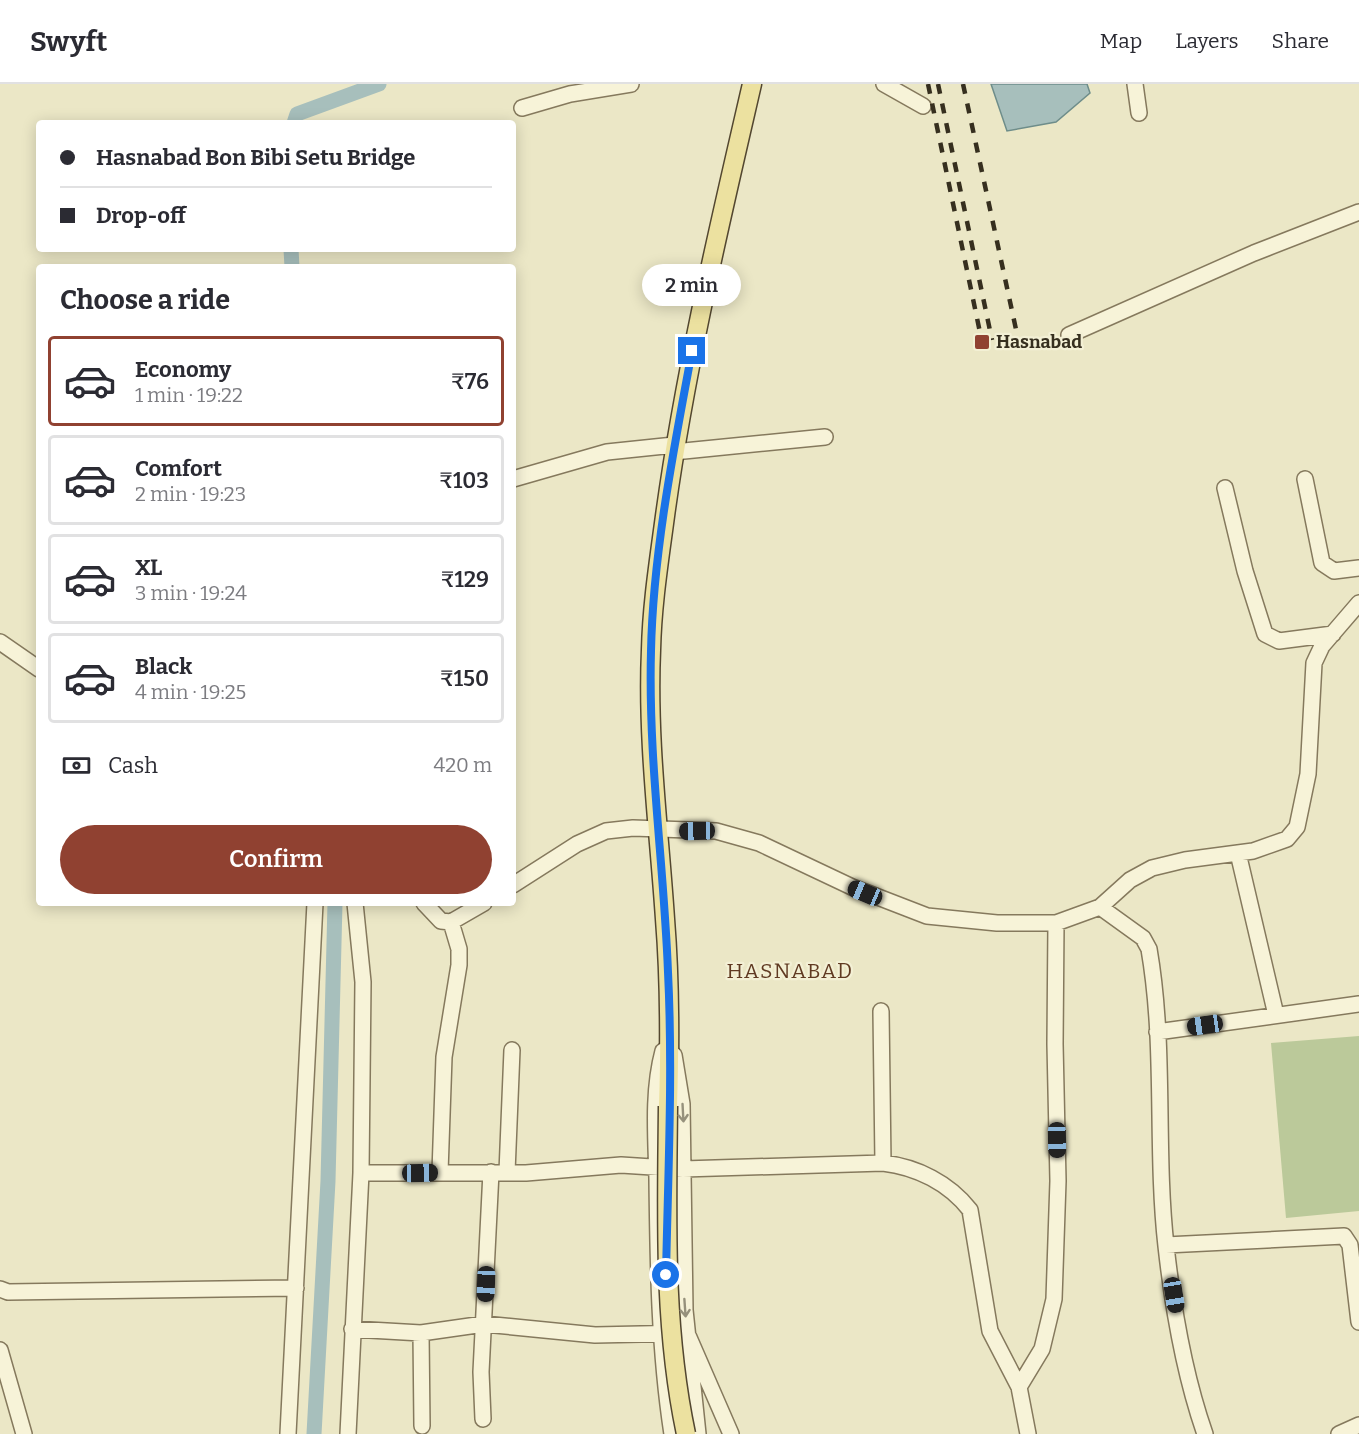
<!DOCTYPE html>
<meta charset="utf-8">
<style>
body{margin:0;font-family:Bitter,serif;background:#f2f2f3;color:#2b2b33;height:100vh;display:flex;flex-direction:column;font-size:22px;white-space:nowrap}
*{box-sizing:border-box;margin:0}
p{font-size:20px;color:#7c7c81}
.icon{flex:none;width:33px;height:33px;fill:none;stroke:currentColor;stroke-width:2;stroke-linecap:round;stroke-linejoin:round}
.map{position:relative;flex:1;overflow:hidden}
.panel{position:absolute;left:36px;top:180px;width:480px;height:642px;display:flex;flex-direction:column;background:#fff;border-radius:6px;box-shadow:0 3px 15px #0003}
.panel>*{flex:none}
.banner{position:absolute;left:36px;top:36px;width:480px;height:132px;border-radius:6px;box-shadow:0 3px 15px #0003;display:grid;align-content:center;height:132px;padding:0 24px;background:#fff}
.end{position:absolute;width:27px;height:27px;margin:-14px;border:8px solid #1a73e8;background:#fff;box-shadow:0 0 0 3px #fff}
.from{border-radius:50%}
.bubble{position:absolute;height:42px;border-radius:21px;background:#fff;box-shadow:0 3px 15px #0003;font-size:20px;font-weight:600;line-height:42px;text-align:center}
.car{position:absolute;width:18px;height:36px;margin:-18px -9px;border-radius:8px;box-shadow:0 0 4px 2px #0007;background:linear-gradient(#222 24%,#8ab4d8 0 40%,#222 0 76%,#8ab4d8 0 86%,#222 0)}
.banner b{display:flex;align-items:center;gap:21px;height:57px;font-size:22px}
.banner b+b{border-top:2px solid #e1e1e2}
.banner i{width:15px;height:15px;background:#2b2b33}
ul{padding:0;list-style:none}
li{display:flex;align-items:center;gap:18px;height:90px;margin:0 12px 9px;padding:0 12px;border:3px solid #e1e1e2;border-radius:6px}
li div{flex:1}
li b{display:block;font-size:22px}
li em{font-style:normal;font-weight:600}
li.current{border-color:#904131}
li>.icon{width:54px;height:54px;stroke-width:1.5}
h2{padding:0 24px;font-size:27px;line-height:72px}
.pay{display:flex;align-items:center;gap:15px;height:66px;padding:0 24px;font-size:22px}
.pay p{margin-inline-start:auto}
.primary-button{display:flex;gap:12px;margin-top:auto;padding:12px 24px}
.primary-button a{flex:1;height:69px;border-radius:36px;background:#904131;color:#fff;font-size:24px;font-weight:600;line-height:69px;text-align:center}
header{display:flex;align-items:center;gap:36px;box-sizing:border-box;height:84px;padding:0 30px;background:#fff;border-bottom:2px solid #e1e1e2}
header strong{font-size:28px}
nav{display:flex;gap:33px;margin-inline-start:auto;font-size:21px}
.map>svg:first-child{display:block}
.green{fill:#bbc99a}
.water{fill:#a7bfbc;stroke:#6e8d8a;stroke-width:1.5}
.lines{fill:none;stroke-linecap:round;stroke-linejoin:round}
.canal{stroke:#a7bfbc;stroke-width:15}
.minor-casing{stroke:#85795d;stroke-width:18}
.major-casing{stroke:#534730;stroke-width:21}
.minor{stroke:#f7f3d8;stroke-width:15}
.major{stroke:#ece1a0;stroke-width:18}
.rail{stroke:#362f1f;stroke-width:4.5;stroke-dasharray:10 10;stroke-linecap:butt}
.major-bridge-casing{stroke:#534730;stroke-width:21;stroke-linecap:butt}
.major-bridge{stroke:#ece1a0;stroke-width:18}
.oneway{stroke:#96917c}
.route{stroke:#1a73e8;stroke-width:8}
.poi-dot{fill:#904131;stroke:#f3f0d5;stroke-width:2}
.labels{text-anchor:middle;stroke-width:4.5;stroke-linejoin:round;paint-order:stroke}
.poi-label{font-size:18px;font-weight:bold;fill:#362f1f;stroke:#f3f0d5;text-anchor:start}
.quarter-label{font-size:21px;letter-spacing:1.5px;fill:#603a22;stroke:#f3f0d5}
</style>
<header>
<strong>Swyft</strong>
<nav><a>Map</a><a>Layers</a><a>Share</a></nav>
</header>
<div class="map">
<svg width="1359" height="1350" viewBox="0 0 1359 1350">
<rect width="100%" height="100%" fill="#ebe7c6"/>
<!-- green -->
<path class="green" d="M 1359,952 L 1359,1127 L 1286,1134 L 1271,959 Z"/>
<!-- water -->
<path class="water" d="M 991,0 L 1087,0 L 1090,9 L 1056,38 L 1007,47 Z"/>
<g class="lines">
<!-- canal -->
<path class="canal" d="M 294,39 L 297,30 L 379,0
M 291,165 L 292,183
M 314,1350 L 328,1097 L 335,819"/>
<!-- minor casing -->
<g class="minor-casing">
<path id="minor" d="M 884,0 L 923,22
M 1135,0 L 1139,29
M 522,24 L 570,10 L 631,0
M 1069,251 L 1254,169 L 1359,128
M 674,368 L 825,353
M 513,395 L 607,368 L 674,361
M 1305,395 L 1322,479 L 1334,487 L 1359,484
M 1225,404 L 1245,487 L 1265,550 L 1279,557 L 1333,550
M 0,558 L 39,585
M 1238,769 L 1276,931
M 513,801 L 577,760 L 606,747 L 633,744 L 716,747 L 759,759 L 852,803 L 927,832 L 997,839 L 1056,839 L 1100,823 L 1130,796 L 1152,784 L 1185,776 L 1253,767 L 1287,755 L 1297,743 L 1308,690 L 1314,579 L 1322,562 L 1359,519
M 424,819 L 441,837 L 451,838 L 484,819
M 1100,823 L 1143,854 L 1149,865 C 1166,963 1155,1064 1166,1162 C 1173,1225 1184,1290 1205,1350
M 881,927 L 883,1079
M 1157,948 L 1359,920
M 663,967 C 652,1008 656,1053 657,1095 C 658,1181 659,1265 672,1350
M 674,971 L 682,1020 L 685,1226 L 698,1350
M 440,1088 L 444,973 L 459,881 L 459,865 L 451,838
M 507,1088 L 512,966
M 361,1089 L 526,1089 L 621,1081 L 683,1085 L 883,1079 C 917,1083 949,1099 970,1126 L 990,1247 L 1019,1303 L 1028,1350
M 1166,1161 L 1344,1152 L 1350,1161 L 1359,1238
M 0,1205 L 8,1208 L 296,1204
M 352,1245 L 421,1249 L 484,1240 L 595,1251 L 687,1249 L 731,1350
M 421,1249 L 422,1342
M 0,1266 L 24,1350
M 1019,1303 L 1042,1265 L 1054,1215 L 1058,1097 L 1055,960 L 1056,839
M 483,1335 L 481,1288 L 491,1088
M 288,1350 L 315,819
M 348,1350 L 361,1089 L 363,898 L 355,819
M 1339,1350 L 1359,1341"/>
</g>
<!-- major casing -->
<g class="major-casing">
<path id="major" d="M 668,1022 C 670,959 670,897 665,835 C 659,745 647,656 651,566 C 652,521 659,477 665,432 C 685,286 719,143 752,0"/>
</g>
<!-- minor -->
<use href="#minor" class="minor"/>
<!-- major -->
<use href="#major" class="major"/>
<!-- rail -->
<path class="rail" d="M 928,0 L 982,258
M 938,0 L 992,256
M 963,0 L 1017,250"/>
<!-- major-bridge casing -->
<g class="major-bridge-casing">
<path id="major-bridge" d="M 668,1022 C 667,1132 663,1241 686,1350"/>
</g>
<!-- major-bridge -->
<use href="#major-bridge" class="major-bridge"/>
</g>
<!-- one-way arrows -->
<defs><path id="oneway-shaft" d="M-6 0H5M1.5-3L5.5 0L1.5 3" fill="none" stroke-width="1.6" stroke-linecap="round" stroke-linejoin="round" transform="scale(1.5)"/></defs>
<g class="oneway">
<use href="#oneway-shaft" transform="translate(683 1029) rotate(87)"/>
<use href="#oneway-shaft" transform="translate(685 1224) rotate(86)"/>
</g>
<g class="lines">
<!-- route -->
<path class="route" d="M 666,1191 C 668,1090 673,989 668,888 C 664,781 648,675 651,567 C 653,469 674,364 692,267"/>
</g>
<!-- markers -->
<rect class="poi-dot" x="974" y="250" width="16" height="16" rx="3"/>
<g class="labels">
<!-- poi labels -->
<g class="poi-label">
<text x="996" y="264">Hasnabad</text>
</g>
<!-- quarter labels -->
<g class="quarter-label">
<text x="790" y="894">HASNABAD</text>
</g>
</g>
</svg>
<i class="end from" style="left:666px;top:1191px"></i>
<i class="end" style="left:692px;top:267px"></i>
<div class="bubble" style="left:642px;top:180px;width:99px">2 min</div>
<i class="car" style="left:697px;top:747px;rotate:269deg"></i>
<i class="car" style="left:865px;top:809px;rotate:293deg"></i>
<i class="car" style="left:1205px;top:941px;rotate:262deg"></i>
<i class="car" style="left:1057px;top:1056px;rotate:179deg"></i>
<i class="car" style="left:420px;top:1089px;rotate:89deg"></i>
<i class="car" style="left:486px;top:1200px;rotate:182deg"></i>
<i class="car" style="left:1174px;top:1211px;rotate:171deg"></i>
<div class="banner">
<b><i class="from"></i>Hasnabad Bon Bibi Setu Bridge</b>
<b><i></i>Drop-off</b>
</div>
<section class="panel">
<h2>Choose a ride</h2>
<ul>
<li class="current"><svg class="icon" aria-label="car" viewBox="0 0 24 24"><path d="M5 17H2v-5l4-1 3-4h7l3 4 3 1v5h-3M9 17h6M6 11h13"/><circle cx="7" cy="17" r="2"/><circle cx="17" cy="17" r="2"/></svg><div><b>Economy</b><p>1 min · 19:22</p></div><em>₹76</em></li>
<li><svg class="icon" aria-label="car" viewBox="0 0 24 24"><path d="M5 17H2v-5l4-1 3-4h7l3 4 3 1v5h-3M9 17h6M6 11h13"/><circle cx="7" cy="17" r="2"/><circle cx="17" cy="17" r="2"/></svg><div><b>Comfort</b><p>2 min · 19:23</p></div><em>₹103</em></li>
<li><svg class="icon" aria-label="car" viewBox="0 0 24 24"><path d="M5 17H2v-5l4-1 3-4h7l3 4 3 1v5h-3M9 17h6M6 11h13"/><circle cx="7" cy="17" r="2"/><circle cx="17" cy="17" r="2"/></svg><div><b>XL</b><p>3 min · 19:24</p></div><em>₹129</em></li>
<li><svg class="icon" aria-label="car" viewBox="0 0 24 24"><path d="M5 17H2v-5l4-1 3-4h7l3 4 3 1v5h-3M9 17h6M6 11h13"/><circle cx="7" cy="17" r="2"/><circle cx="17" cy="17" r="2"/></svg><div><b>Black</b><p>4 min · 19:25</p></div><em>₹150</em></li>
</ul>
<div class="pay"><svg class="icon" aria-label="cash" viewBox="0 0 24 24"><path d="M3 7h18v10H3z"/><circle cx="12" cy="12" r="2"/></svg>Cash<p>420 m</p></div>
<div class="primary-button"><a>Confirm</a></div>
</section>
</div>
